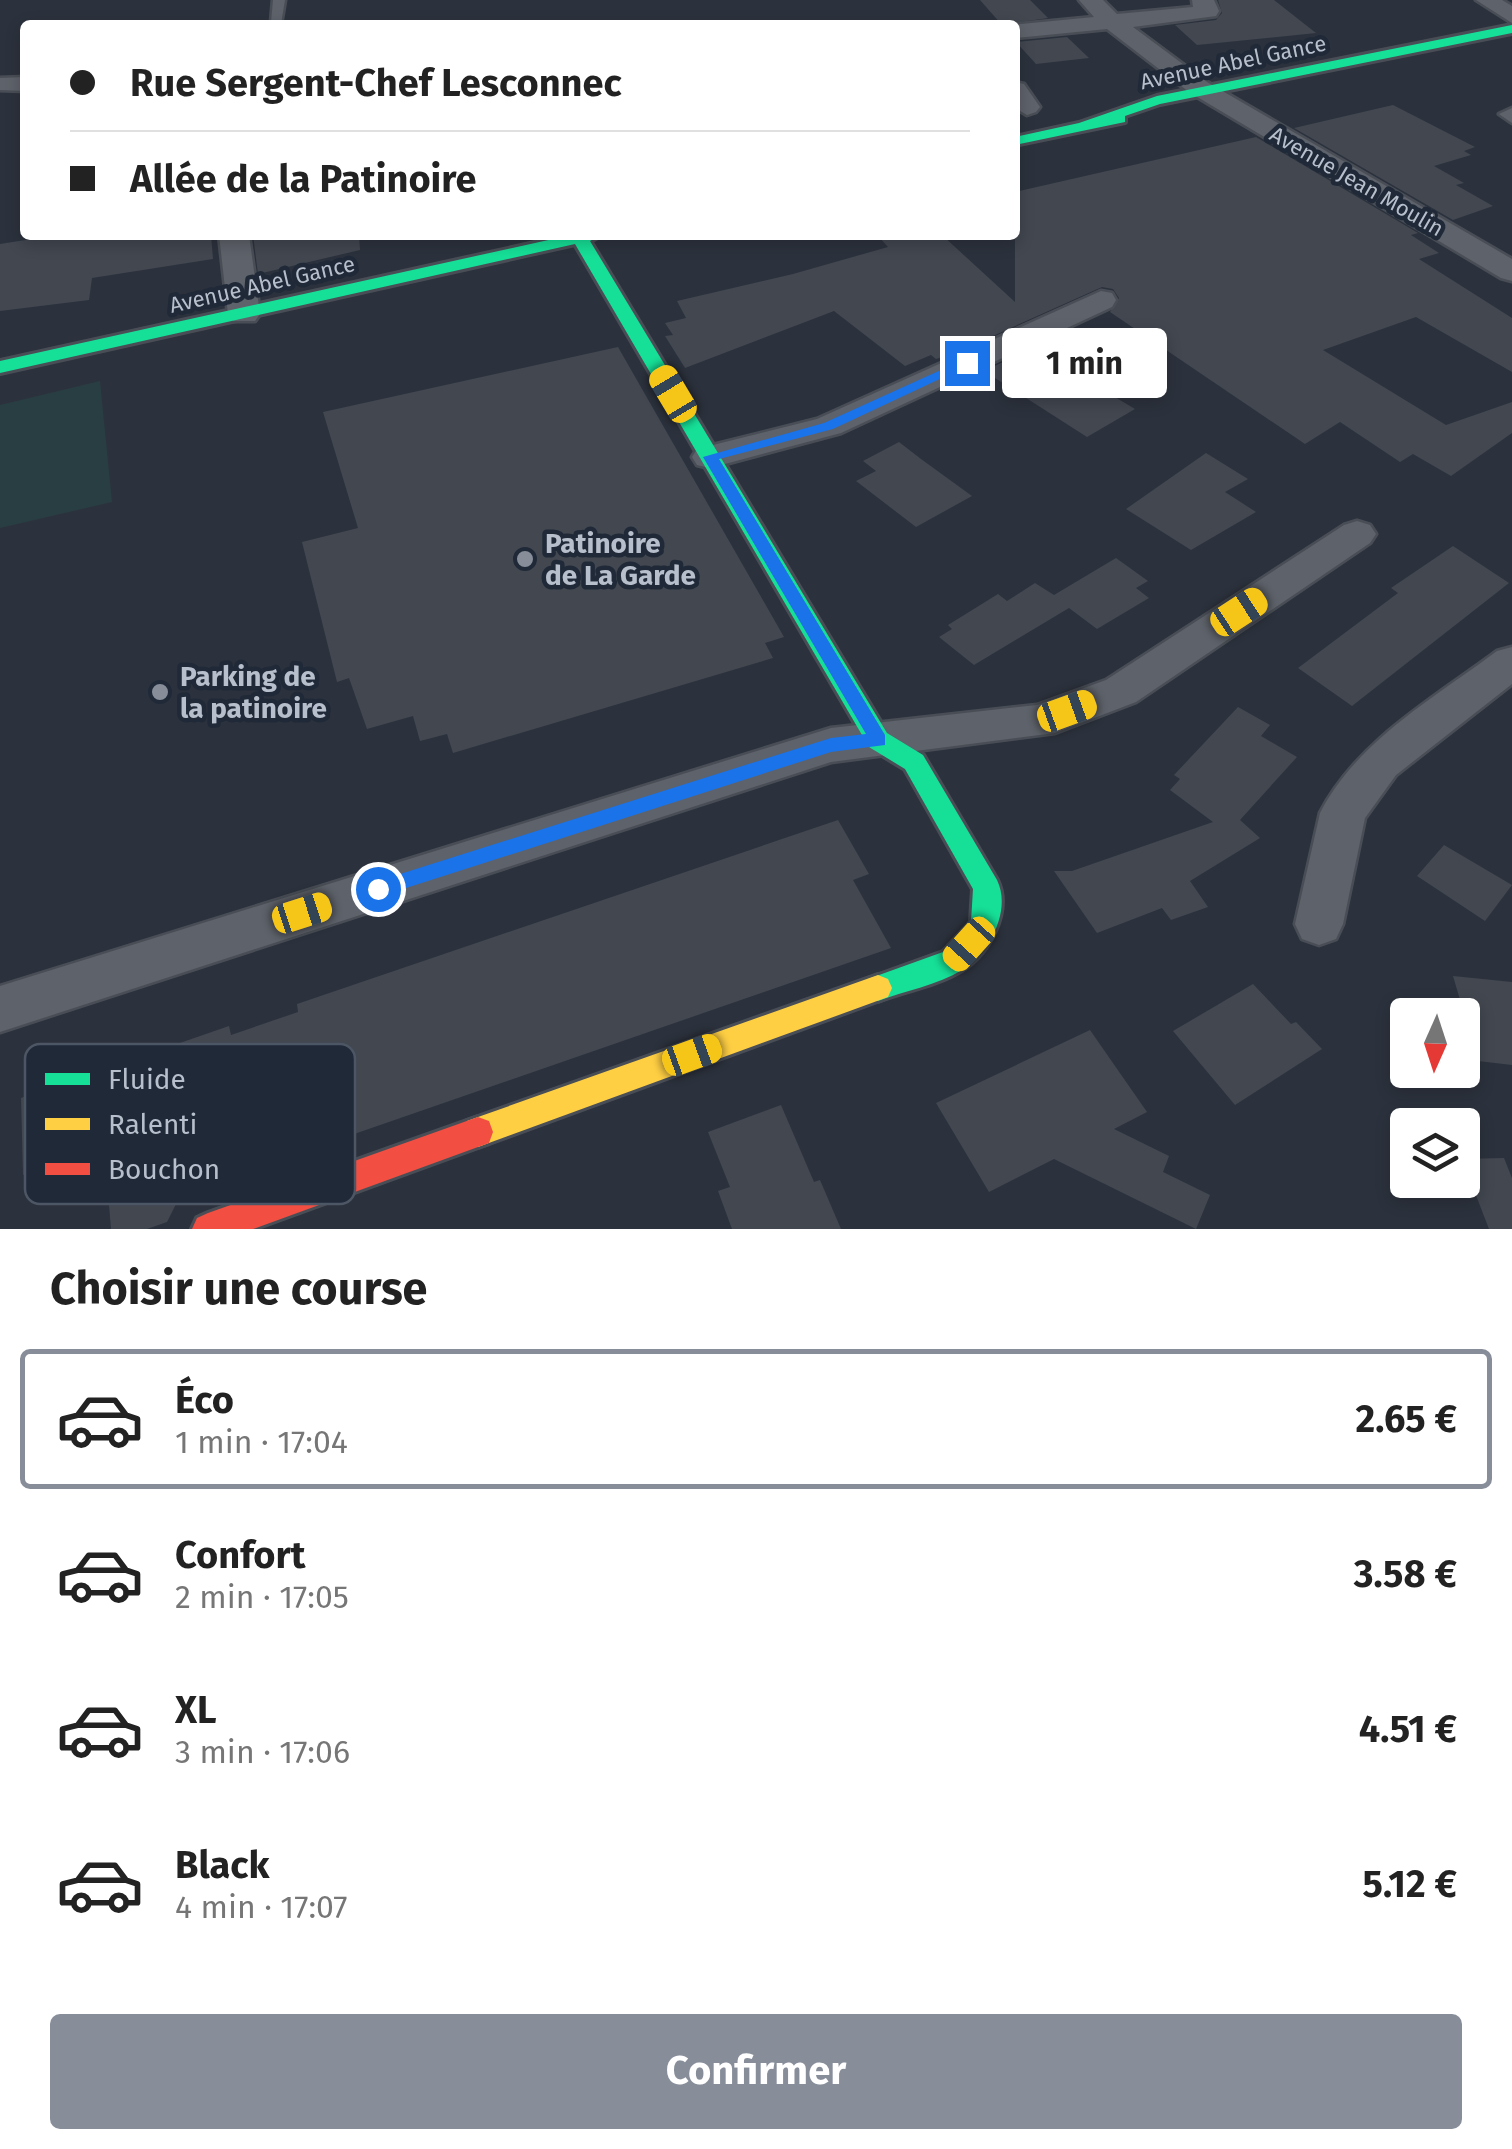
<!DOCTYPE html>
<html lang="fr">
<meta charset="utf-8">
<style>
body{margin:0;font-family:"Fira Sans",sans-serif;background:#f6f6f6;color:#222;height:100vh;display:flex;flex-direction:column;font-size:38px;white-space:nowrap}
*{box-sizing:border-box;margin:0}
p{font-size:32px;color:#767676}
.icon{flex:none;width:55px;height:55px;fill:none;stroke:currentColor;stroke-width:2;stroke-linecap:round;stroke-linejoin:round}
.map{position:relative;height:1229px;overflow:hidden}
.side{display:flex;flex-direction:column;background:#fff;flex:1}
.side>*{flex:none}
.top-card{position:absolute;left:20px;top:20px;width:1000px;height:220px;border-radius:10px;box-shadow:0 5px 15px #0003;display:grid;align-content:center;height:220px;padding:0 50px;background:#fff}
.needle{width:65px;rotate:183deg}
.tools{position:absolute;left:1390px;top:998px;display:grid;gap:20px}
.tools a{display:grid;place-items:center;width:90px;height:90px;border-radius:10px;background:#fff;box-shadow:0 5px 15px #0003;font-size:50px}
.end{position:absolute;width:45px;height:45px;margin:-22px;border:12px solid #1a73e8;background:#fff;box-shadow:0 0 0 5px #fff}
.from{border-radius:50%}
.bubble{position:absolute;height:70px;border-radius:10px;background:#fff;box-shadow:0 5px 15px #0003;font-size:32px;font-weight:700;line-height:70px;text-align:center}
.car{position:absolute;width:30px;height:60px;margin:-30px -15px;border-radius:12px;box-shadow:0 0 8px 2px #0007;background:linear-gradient(#f5c518 24%,#345 0 40%,#f5c518 0 76%,#345 0 86%,#f5c518 0)}
.top-card b{display:flex;align-items:center;gap:35px;height:95px;font-size:38px}
.top-card b+b{border-top:2px solid #e0e0e0}
.top-card i{width:25px;height:25px;background:#222}
ul{padding:0;list-style:none}
li{display:flex;align-items:center;gap:30px;height:140px;margin:0 20px 15px;padding:0 30px;border:5px solid transparent;border-radius:10px}
li div{flex:1}
li b{display:block;font-size:38px}
li em{font-style:normal;font-weight:700}
li.current{border-color:#878e9a}
li>.icon{width:90px;height:90px;stroke-width:1.5}
h2{padding:0 50px;font-size:45px;line-height:120px}
.primary-button{display:flex;gap:20px;margin-top:auto;padding:20px 50px}
.primary-button a{flex:1;height:115px;border-radius:10px;background:#878e9a;color:#fff;font-size:40px;font-weight:700;line-height:115px;text-align:center}
.map>svg:first-child{display:block}
.green{fill:#293e43}
.building{fill:#424750}
.lines{fill:none;stroke-linecap:round;stroke-linejoin:round}
.lane-casing{stroke:#494e56;stroke-width:5}
.street-casing{stroke:#494e56;stroke-width:5}
.fast-casing{stroke:#494e56;stroke-width:6}
.slow-casing{stroke:#494e56;stroke-width:6}
.jam-casing{stroke:#494e56;stroke-width:6}
.lane{fill:#5e626a;fill-rule:evenodd}
.street{fill:#5e626a;fill-rule:evenodd}
.fast{fill:#16e098;fill-rule:evenodd}
.slow{fill:#ffcf43;fill-rule:evenodd}
.jam{fill:#f24e42;fill-rule:evenodd}
.route{fill:#1a73e8}
.poi-dot{fill:#878e9a;stroke:#1f2938;stroke-width:4}
.labels{text-anchor:middle;stroke-width:9;stroke-linejoin:round;paint-order:stroke}
.far-street-label{font-size:22px;fill:#b8bfcc;stroke:#1f2938}
.poi-label{font-size:28px;font-weight:bold;fill:#b8bfcc;stroke:#1f2938;text-anchor:start}
.key{fill:#1f2938;stroke:#4d5664;stroke-width:2.5}
.key-label{font-size:28px;fill:#b8bfcc}
</style>
<div class="map">
<svg width="1512" height="1229" viewBox="0 0 1512 1229">
<rect width="100%" height="100%" fill="#2c323d"/>
<!-- green -->
<path class="green" d="M 100,381 L 112,502 L 0,528 L 0,405 Z"/>
<!-- building -->
<path class="building" d="M 980,0 L 1030,0 L 1048,18 L 1002,25 Z
M 1218,0 L 1274,0 L 1316,33 L 1197,45 L 1175,25 L 1216,20 L 1222,13 Z
M 1067,37 L 1089,58 L 1036,64 L 1016,42 Z
M 1393,105 L 1475,147 L 1464,151 L 1471,155 L 1434,166 L 1464,183 L 1456,185 L 1493,206 L 1453,220 L 1294,128 Z
M 1256,137 L 1418,233 L 1411,235 L 1439,253 L 1419,259 L 1512,318 L 1512,372 L 1416,317 L 1323,350 L 1446,425 L 1512,402 L 1512,433 L 1451,476 L 1413,454 L 1400,462 L 1340,422 L 1305,444 L 1110,312 L 1119,298 L 1113,289 L 1102,287 L 955,353 L 936,359 L 931,355 L 905,366 L 834,311 L 685,368 L 665,336 L 673,335 L 665,323 L 686,318 L 677,301 L 793,274 L 888,247 L 877,235 L 942,235 L 1015,302 L 1015,192 Z
M 57,235 L 211,235 L 213,259 L 92,278 L 89,300 L 0,311 L 0,244 Z
M 253,235 L 359,235 L 360,250 L 258,274 Z
M 618,347 L 784,637 L 765,643 L 773,658 L 453,753 L 447,734 L 420,741 L 413,716 L 367,729 L 349,678 L 337,682 L 302,542 L 358,528 L 323,412 Z
M 1033,348 L 1135,409 L 1087,437 L 984,371 Z
M 899,442 L 921,459 L 972,496 L 916,527 L 856,481 L 876,471 L 863,461 Z
M 1206,453 L 1248,479 L 1225,492 L 1256,512 L 1191,550 L 1126,509 Z
M 1453,546 L 1509,583 L 1352,706 L 1298,668 L 1398,593 L 1391,588 Z
M 1116,558 L 1148,581 L 1136,588 L 1149,598 L 1097,629 L 1069,608 L 974,665 L 939,637 L 952,629 L 948,625 L 998,594 L 1007,601 L 1035,583 L 1054,595 Z
M 1238,707 L 1270,725 L 1261,736 L 1297,757 L 1240,820 L 1260,838 L 1190,881 L 1208,907 L 1171,920 L 1162,908 L 1097,933 L 1054,871 L 1072,871 L 1213,822 L 1170,790 L 1180,779 L 1174,775 Z
M 838,820 L 869,874 L 853,880 L 891,948 L 207,1185 L 179,1198 L 167,1222 L 147,1229 L 111,1229 L 104,1145 L 23,1175 L 21,1098 L 229,1026 L 231,1035 L 298,1012 L 297,1004 Z
M 1444,845 L 1512,885 L 1485,921 L 1417,876 Z
M 1453,976 L 1512,982 L 1512,1065 L 1478,1061 Z
M 1253,984 L 1291,1024 L 1296,1022 L 1322,1049 L 1235,1105 L 1173,1031 Z
M 1090,1030 L 1147,1112 L 1114,1129 L 1169,1156 L 1163,1172 L 1210,1195 L 1196,1229 L 1054,1159 L 989,1192 L 936,1103 Z
M 781,1105 L 814,1182 L 820,1180 L 841,1229 L 732,1229 L 718,1191 L 730,1187 L 708,1132 Z
M 1504,1158 L 1512,1178 L 1512,1229 L 1489,1229 L 1462,1159 Z"/>
<g class="lines">
<!-- lane casing -->
<g class="lane-casing">
<path id="lane" d="M 273,0 L 285,0 L 281,24 L 271,22 Z
M 1512,108 L 1512,123 L 1499,114 Z"/>
</g>
<!-- street casing -->
<g class="street-casing">
<path id="street" d="M 1079,0 L 1103,0 L 1117,14 L 1193,7 L 1192,0 L 1214,0 L 1219,11 L 1216,16 L 1133,27 L 1207,82 L 1512,259 L 1512,281 L 1501,278 L 1189,92 L 1107,29 L 1015,38 L 1015,25 L 1011,25 L 1094,17 Z
M 1476,0 L 1502,0 L 1512,6 L 1512,23 Z
M 25,77 L 25,91 L 0,90 L 0,78 Z
M 1015,82 L 1024,84 L 1040,107 L 1036,112 L 1027,115 L 1015,108 Z
M 219,235 L 249,235 L 260,314 L 255,321 L 233,321 L 228,314 Z
M 1101,291 L 1112,293 L 1116,300 L 1112,307 L 841,433 L 710,468 L 697,465 L 692,457 L 697,449 L 817,419 Z
M 1357,521 L 1370,525 L 1376,534 L 1370,543 L 1136,702 L 1055,733 L 831,762 L 0,1032 L 0,986 L 831,728 L 1037,705 L 1106,680 L 1344,525 Z
M 1512,647 L 1512,684 L 1396,775 L 1365,818 L 1343,924 L 1336,939 L 1319,945 L 1302,939 L 1295,924 L 1320,813 C 1357,741 1434,698 1497,651 Z"/>
</g>
<!-- fast casing -->
<g class="fast-casing">
<path id="fast" d="M 1512,25 L 1512,33 L 1160,104 L 1125,116 L 1125,122 L 1015,145 L 1015,137 L 1079,123 L 1157,96 Z
M 571,235 L 601,235 L 590,241 L 887,733 L 923,755 L 997,880 C 1012,911 989,953 962,970 C 938,985 904,991 878,1001 L 868,997 L 864,988 L 868,979 L 943,952 L 971,922 L 973,889 L 905,769 L 869,747 L 575,244 L 0,373 L 0,361 Z"/>
</g>
<!-- slow casing -->
<g class="slow-casing">
<path id="slow" d="M 878,975 L 888,979 L 892,988 L 888,997 L 478,1147 L 467,1143 L 463,1132 L 467,1121 L 478,1117 Z"/>
</g>
<!-- jam casing -->
<g class="jam-casing">
<path id="jam" d="M 478,1117 L 489,1121 L 493,1132 L 489,1143 L 478,1147 L 253,1229 L 192,1229 L 197,1218 L 208,1213 Z"/>
</g>
<!-- lane -->
<use href="#lane" class="lane"/>
<!-- street -->
<use href="#street" class="street"/>
<!-- fast -->
<use href="#fast" class="fast"/>
<!-- slow -->
<use href="#slow" class="slow"/>
<!-- jam -->
<use href="#jam" class="jam"/>
</g>
<!-- route -->
<path class="route" d="M 963,360 L 974,363 L 833,429 L 719,459 L 885,735 L 885,745 L 831,752 L 378,897 L 371,895 L 368,889 L 378,881 L 831,738 L 866,734 L 703,457 L 824,423 Z"/>
<!-- markers -->
<g class="poi-dot">
<circle cx="525" cy="559" r="10"/>
<circle cx="160" cy="692" r="10"/>
</g>
<g class="labels">
<!-- far-street labels -->
<g class="far-street-label">
<text transform="translate(1233 62) rotate(-12)" y="8">Avenue Abel Gance</text>
<text transform="translate(1357 181) rotate(30)" y="8">Avenue Jean Moulin</text>
<text transform="translate(262 284) rotate(-13)" y="8">Avenue Abel Gance</text>
</g>
<!-- poi labels -->
<g class="poi-label">
<text x="545" y="553">Patinoire<tspan x="545" dy="32">de La Garde</tspan></text>
<text x="180" y="686">Parking de<tspan x="180" dy="32">la patinoire</tspan></text>
</g>
</g>
<!-- legend -->
<rect x="25" y="1044" width="330" height="160" rx="15" class="key"/>
<rect x="45" y="1073" width="45" height="12" fill="#16e098"/>
<rect x="45" y="1118" width="45" height="12" fill="#ffcf43"/>
<rect x="45" y="1163" width="45" height="12" fill="#f24e42"/>
<g class="key-label">
<text x="108" y="1089">Fluide</text>
<text x="108" y="1134">Ralenti</text>
<text x="108" y="1179">Bouchon</text>
</g>
</svg>
<div class="tools">
<a><svg class="needle" viewBox="-14 -14 28 28"><path d="M0-13l5 13h-10z" fill="#e53935"/><path d="M0 13l5-13h-10z" fill="#767676"/></svg></a>
<a><svg class="icon" aria-label="layers" viewBox="0 0 24 24"><path d="M12 4l9 5-9 5-9-5zM3 14l9 5 9-5"/></svg></a>
</div>
<i class="end from" style="left:378px;top:889px"></i>
<i class="end" style="left:967px;top:363px"></i>
<div class="bubble" style="left:1002px;top:328px;width:165px">1 min</div>
<i class="car" style="left:673px;top:394px;rotate:329deg"></i>
<i class="car" style="left:1239px;top:612px;rotate:57deg"></i>
<i class="car" style="left:1067px;top:711px;rotate:70deg"></i>
<i class="car" style="left:302px;top:913px;rotate:72deg"></i>
<i class="car" style="left:969px;top:944px;rotate:222deg"></i>
<i class="car" style="left:692px;top:1055px;rotate:70deg"></i>
<div class="top-card">
<b><i class="from"></i>Rue Sergent-Chef Lesconnec</b>
<b><i></i>Allée de la Patinoire</b>
</div>
</div>
<section class="side">
<h2>Choisir une course</h2>
<ul>
<li class="current"><svg class="icon" aria-label="car" viewBox="0 0 24 24"><path d="M5 17H2v-5l4-1 3-4h7l3 4 3 1v5h-3M9 17h6M6 11h13"/><circle cx="7" cy="17" r="2"/><circle cx="17" cy="17" r="2"/></svg><div><b>Éco</b><p>1 min · 17:04</p></div><em>2.65 €</em></li>
<li><svg class="icon" aria-label="car" viewBox="0 0 24 24"><path d="M5 17H2v-5l4-1 3-4h7l3 4 3 1v5h-3M9 17h6M6 11h13"/><circle cx="7" cy="17" r="2"/><circle cx="17" cy="17" r="2"/></svg><div><b>Confort</b><p>2 min · 17:05</p></div><em>3.58 €</em></li>
<li><svg class="icon" aria-label="car" viewBox="0 0 24 24"><path d="M5 17H2v-5l4-1 3-4h7l3 4 3 1v5h-3M9 17h6M6 11h13"/><circle cx="7" cy="17" r="2"/><circle cx="17" cy="17" r="2"/></svg><div><b>XL</b><p>3 min · 17:06</p></div><em>4.51 €</em></li>
<li><svg class="icon" aria-label="car" viewBox="0 0 24 24"><path d="M5 17H2v-5l4-1 3-4h7l3 4 3 1v5h-3M9 17h6M6 11h13"/><circle cx="7" cy="17" r="2"/><circle cx="17" cy="17" r="2"/></svg><div><b>Black</b><p>4 min · 17:07</p></div><em>5.12 €</em></li>
</ul>
<div class="primary-button"><a>Confirmer</a></div>
</section>
